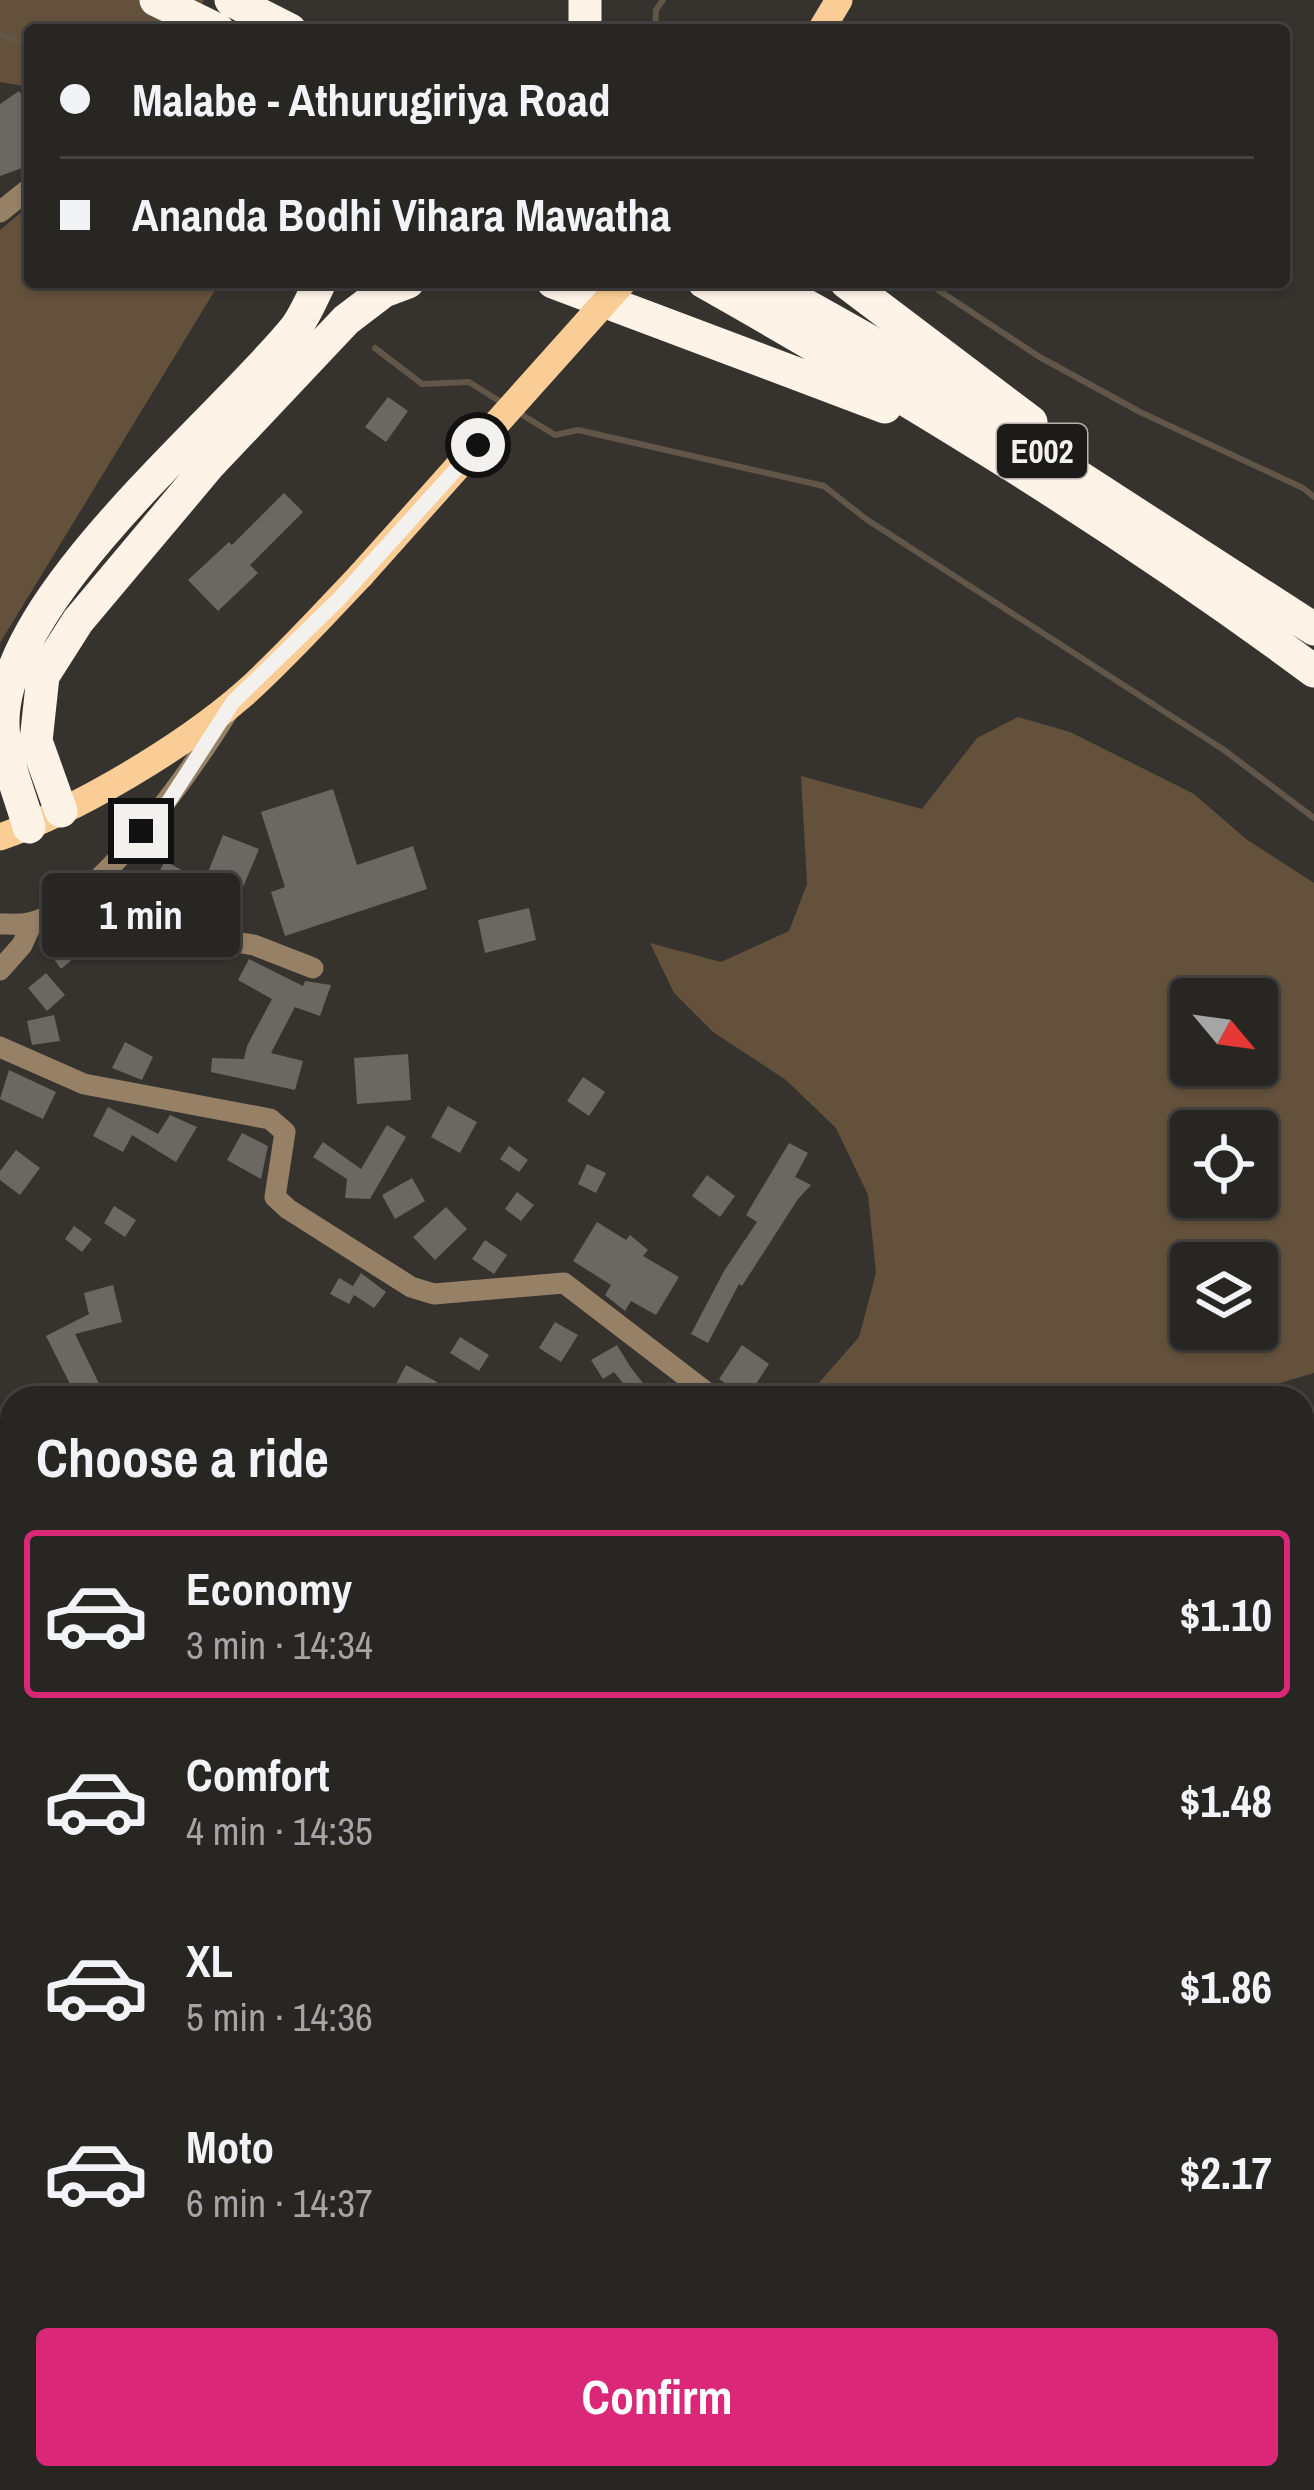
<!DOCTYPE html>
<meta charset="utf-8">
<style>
body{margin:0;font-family:"Archivo Narrow",sans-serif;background:#302e2b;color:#f1f3f6;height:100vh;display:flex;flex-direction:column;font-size:45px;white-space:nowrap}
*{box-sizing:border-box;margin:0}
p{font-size:39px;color:#a5a5a6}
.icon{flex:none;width:66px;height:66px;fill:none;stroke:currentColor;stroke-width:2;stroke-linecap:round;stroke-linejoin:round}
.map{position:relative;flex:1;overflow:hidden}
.drawer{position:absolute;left:0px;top:1386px;width:1314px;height:1104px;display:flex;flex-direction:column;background:#282623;border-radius:36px 36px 0 0;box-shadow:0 3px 9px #0004,0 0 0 3px #444341}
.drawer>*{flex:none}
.banner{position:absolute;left:24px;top:24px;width:1266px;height:264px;border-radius:12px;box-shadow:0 3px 9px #0004,0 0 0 3px #444341;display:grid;align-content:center;height:264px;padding:0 36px;background:#282623}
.needle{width:78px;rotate:119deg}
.buttons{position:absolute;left:1170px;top:978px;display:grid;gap:24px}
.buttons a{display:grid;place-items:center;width:108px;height:108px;border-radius:12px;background:#282623;box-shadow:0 3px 9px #0004,0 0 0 3px #444341;font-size:60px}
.end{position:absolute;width:54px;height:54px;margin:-27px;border:15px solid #f3f1ee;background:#111;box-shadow:0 0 0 6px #111}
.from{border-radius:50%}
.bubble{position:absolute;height:84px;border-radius:12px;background:#282623;box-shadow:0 3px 9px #0004,0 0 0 3px #444341;font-size:39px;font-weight:700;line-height:84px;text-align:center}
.banner b{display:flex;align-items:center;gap:42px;height:114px;font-size:45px}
.banner b+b{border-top:3px solid #444341}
.banner i{width:30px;height:30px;background:#f1f3f6}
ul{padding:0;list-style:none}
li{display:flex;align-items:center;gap:36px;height:168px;margin:0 24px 18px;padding:0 12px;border:6px solid transparent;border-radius:12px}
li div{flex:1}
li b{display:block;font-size:45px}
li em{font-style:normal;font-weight:700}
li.current{border-color:#db2777}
li>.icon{width:108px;height:108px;stroke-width:1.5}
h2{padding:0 36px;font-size:54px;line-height:144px}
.cta{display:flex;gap:24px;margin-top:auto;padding:24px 36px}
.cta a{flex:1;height:138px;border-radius:12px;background:#db2777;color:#fff;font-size:48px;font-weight:700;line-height:138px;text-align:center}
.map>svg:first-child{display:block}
.green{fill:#63513b;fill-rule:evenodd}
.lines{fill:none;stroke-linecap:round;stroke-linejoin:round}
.stream{stroke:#615648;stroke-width:6}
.building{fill:#6b6864}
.minor{stroke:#968166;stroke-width:21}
.major{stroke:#f9cd95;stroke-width:27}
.highway{stroke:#fef3e7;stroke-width:33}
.major-bridge{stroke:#f9cd95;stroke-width:27}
.route{stroke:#f3f1ee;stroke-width:15}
.labels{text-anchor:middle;stroke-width:9;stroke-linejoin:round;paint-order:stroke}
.shield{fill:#1c1b19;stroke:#b2b1ae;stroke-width:3}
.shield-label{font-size:33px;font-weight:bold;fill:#f3f1ee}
</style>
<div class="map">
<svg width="1314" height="2490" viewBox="0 0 1314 2490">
<rect width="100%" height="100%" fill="#36332f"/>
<!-- green -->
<path class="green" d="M 0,0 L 204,0 L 187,30 L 30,30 L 30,87 L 0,82 Z
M 30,205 L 30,282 L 220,282 L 0,643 L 0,230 Z
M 1018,717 L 1070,732 L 1194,794 L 1246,839 L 1314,883 L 1314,1373 L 1257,1390 L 1244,1398 L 792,1398 L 817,1385 L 859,1337 L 876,1273 L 868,1195 L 836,1128 L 786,1080 L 713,1032 L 674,993 L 650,943 L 721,962 L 789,931 L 807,884 L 801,776 L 922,809 L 977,738 ZM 1191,999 L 1257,999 L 1257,1065 L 1191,1065 ZM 1257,1131 L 1257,1197 L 1191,1197 L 1191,1131 ZM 1191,1263 L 1257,1263 L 1257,1329 L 1191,1329 Z"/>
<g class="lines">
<!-- stream -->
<path class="stream" d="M 655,30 L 656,10 L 663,0
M 0,34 L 30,47
M 926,282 L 1038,356 L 1140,412 L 1303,488 L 1314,497
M 375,348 L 422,384 L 469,382 L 504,404
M 516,411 L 555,435 L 578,430 L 824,486 L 866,519 L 1224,750 L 1314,818"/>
</g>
<!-- building -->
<path class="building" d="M 19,91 L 30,108 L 30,165 L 0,176 L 0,104 Z
M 388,397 L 408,411 L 386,442 L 365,427 Z
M 284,493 L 303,512 L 250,565 L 258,573 L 218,611 L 188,580 L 229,542 L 232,545 Z
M 333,789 L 357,865 L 413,846 L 427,889 L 285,936 L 271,892 L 285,887 L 261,812 Z
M 223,835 L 259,849 L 241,892 L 220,884 L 199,921 L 189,918 L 192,912 L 150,889 L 165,861 L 204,882 Z
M 529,908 L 536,940 L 485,953 L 478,920 Z
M 91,914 L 109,928 L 61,969 L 51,955 L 75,936 L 71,932 Z
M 249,959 L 303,986 L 305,981 L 331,985 L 320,1016 L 295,1007 L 271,1053 L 303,1061 L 295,1090 L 211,1072 L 212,1058 L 244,1059 L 247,1046 L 272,999 L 238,980 Z
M 46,973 L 65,995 L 47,1011 L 28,988 Z
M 54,1015 L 60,1041 L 32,1045 L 27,1021 Z
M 125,1042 L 153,1057 L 142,1080 L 112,1068 Z
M 408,1054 L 411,1100 L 357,1104 L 354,1058 Z
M 9,1070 L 56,1092 L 43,1119 L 0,1099 Z
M 583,1077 L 605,1092 L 589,1116 L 567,1101 Z
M 448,1106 L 477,1122 L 460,1153 L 431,1137 Z
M 108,1107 L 158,1134 L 170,1115 L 197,1127 L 176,1162 L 132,1135 L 123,1152 L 93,1136 Z
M 387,1125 L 406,1137 L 370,1199 L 345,1198 L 347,1179 L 313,1157 L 323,1142 L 361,1169 Z
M 242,1133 L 268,1146 L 261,1179 L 227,1160 Z
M 789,1143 L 808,1153 L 795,1177 L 811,1185 L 798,1199 L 742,1286 L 739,1284 L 708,1343 L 691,1334 L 724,1271 L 757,1222 L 746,1215 Z
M 509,1146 L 528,1160 L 519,1172 L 500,1159 Z
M 16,1150 L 40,1168 L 20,1195 L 0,1180 L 0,1171 Z
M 587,1164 L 606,1173 L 596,1193 L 578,1184 Z
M 707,1175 L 735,1196 L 720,1217 L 692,1196 Z
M 412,1178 L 425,1201 L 395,1219 L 382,1195 Z
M 517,1192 L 534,1205 L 521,1221 L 505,1209 Z
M 114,1206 L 136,1220 L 125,1237 L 104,1223 Z
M 446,1207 L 467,1229 L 435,1260 L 413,1237 Z
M 597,1222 L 626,1240 L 630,1235 L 648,1250 L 643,1256 L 679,1277 L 656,1315 L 631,1301 L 625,1311 L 605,1295 L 611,1285 L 573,1261 Z
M 74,1226 L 92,1239 L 82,1252 L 65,1239 Z
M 485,1240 L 507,1255 L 494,1274 L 472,1259 Z
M 361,1273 L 386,1292 L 374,1308 L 354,1295 L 349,1304 L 330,1294 L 339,1278 L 353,1286 Z
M 113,1285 L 122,1322 L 75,1334 L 106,1398 L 77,1398 L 46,1336 L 89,1314 L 84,1293 Z
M 555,1322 L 578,1335 L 561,1362 L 539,1348 Z
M 460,1337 L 489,1355 L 479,1371 L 450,1353 Z
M 617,1345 L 631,1368 L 655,1398 L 635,1398 L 614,1372 L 603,1379 L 591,1360 Z
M 742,1345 L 769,1364 L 747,1398 L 719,1379 Z
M 406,1365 L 437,1382 L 428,1398 L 420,1398 L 396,1384 Z
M 668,1382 L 689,1398 L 656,1398 Z"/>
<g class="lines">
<!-- minor -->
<path class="minor" d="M 0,212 L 30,188
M 85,891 L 133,926 L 254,945 L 313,968
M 0,924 C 9,924 20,925 28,923 C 94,911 193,769 227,713
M 0,970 L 22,945 L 32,923
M 0,1047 L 84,1084 L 270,1119 L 285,1132 L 275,1197 L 288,1209 L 411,1287 L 434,1294 L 564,1283 L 714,1398
M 0,1502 L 12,1522
M 0,1617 L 12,1610
M 1302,1861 L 1314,1863
M 0,2089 L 12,2072
M 0,2297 L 12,2305
M 712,2478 L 723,2490
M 1125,2478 L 1138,2490"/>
<!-- major -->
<path class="major" d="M 821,30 L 839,0
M 0,837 C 78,810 183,747 245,693 C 286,656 323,615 361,575"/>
<!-- highway -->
<path class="highway" d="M 156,0 L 218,30
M 231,0 L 290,30
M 585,30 L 585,0
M 553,282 L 885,407
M 704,282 C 914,401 1120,527 1314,671
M 764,282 L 869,341 L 1314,629
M 846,282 L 1031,422
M 61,811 L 36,741 L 43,676 L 78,621 L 209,465 L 346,320 L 384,291 L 408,282
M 29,827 C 20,794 2,754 3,720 C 5,596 216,425 294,330 C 305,316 312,298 320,282"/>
<!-- major-bridge -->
<path class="major-bridge" d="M 361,575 L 623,282"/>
</g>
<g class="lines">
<!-- route -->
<path class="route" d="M 141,831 L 169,801 L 233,702 L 339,599 L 478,445"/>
</g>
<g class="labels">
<!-- shield labels -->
<rect class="shield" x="997" y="424" width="90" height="54" rx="9"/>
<g class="shield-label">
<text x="1042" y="463">E002</text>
</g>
</g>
</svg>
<div class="buttons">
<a><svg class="needle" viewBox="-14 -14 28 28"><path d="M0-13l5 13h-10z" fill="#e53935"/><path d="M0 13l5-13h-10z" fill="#a5a5a6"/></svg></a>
<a><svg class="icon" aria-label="locate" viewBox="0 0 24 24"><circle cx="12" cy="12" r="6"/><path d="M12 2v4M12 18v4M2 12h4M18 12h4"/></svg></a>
<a><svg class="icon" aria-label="layers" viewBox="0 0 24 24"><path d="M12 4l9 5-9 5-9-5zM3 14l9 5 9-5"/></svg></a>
</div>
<i class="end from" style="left:478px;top:445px"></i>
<i class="end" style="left:141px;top:831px"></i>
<div class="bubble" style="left:42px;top:873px;width:198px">1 min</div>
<div class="banner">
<b><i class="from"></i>Malabe - Athurugiriya Road</b>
<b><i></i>Ananda Bodhi Vihara Mawatha</b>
</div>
<section class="drawer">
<h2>Choose a ride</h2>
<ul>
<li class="current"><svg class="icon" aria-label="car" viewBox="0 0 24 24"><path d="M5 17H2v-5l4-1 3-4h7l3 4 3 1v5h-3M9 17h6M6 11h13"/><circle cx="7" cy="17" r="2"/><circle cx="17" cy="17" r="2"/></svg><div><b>Economy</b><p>3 min · 14:34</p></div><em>$1.10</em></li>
<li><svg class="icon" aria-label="car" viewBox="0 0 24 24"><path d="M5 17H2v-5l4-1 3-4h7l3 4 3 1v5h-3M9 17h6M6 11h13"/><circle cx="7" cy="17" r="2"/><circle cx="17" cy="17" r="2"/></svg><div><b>Comfort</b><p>4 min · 14:35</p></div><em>$1.48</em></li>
<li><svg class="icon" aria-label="car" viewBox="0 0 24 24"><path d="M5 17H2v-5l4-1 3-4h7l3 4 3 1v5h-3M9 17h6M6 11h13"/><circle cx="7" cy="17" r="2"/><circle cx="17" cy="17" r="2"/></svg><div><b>XL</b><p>5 min · 14:36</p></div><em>$1.86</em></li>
<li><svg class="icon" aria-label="car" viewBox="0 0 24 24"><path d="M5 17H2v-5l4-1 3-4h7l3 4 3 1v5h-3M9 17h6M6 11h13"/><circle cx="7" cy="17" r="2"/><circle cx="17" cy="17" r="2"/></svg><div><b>Moto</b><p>6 min · 14:37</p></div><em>$2.17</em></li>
</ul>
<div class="cta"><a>Confirm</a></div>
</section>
</div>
